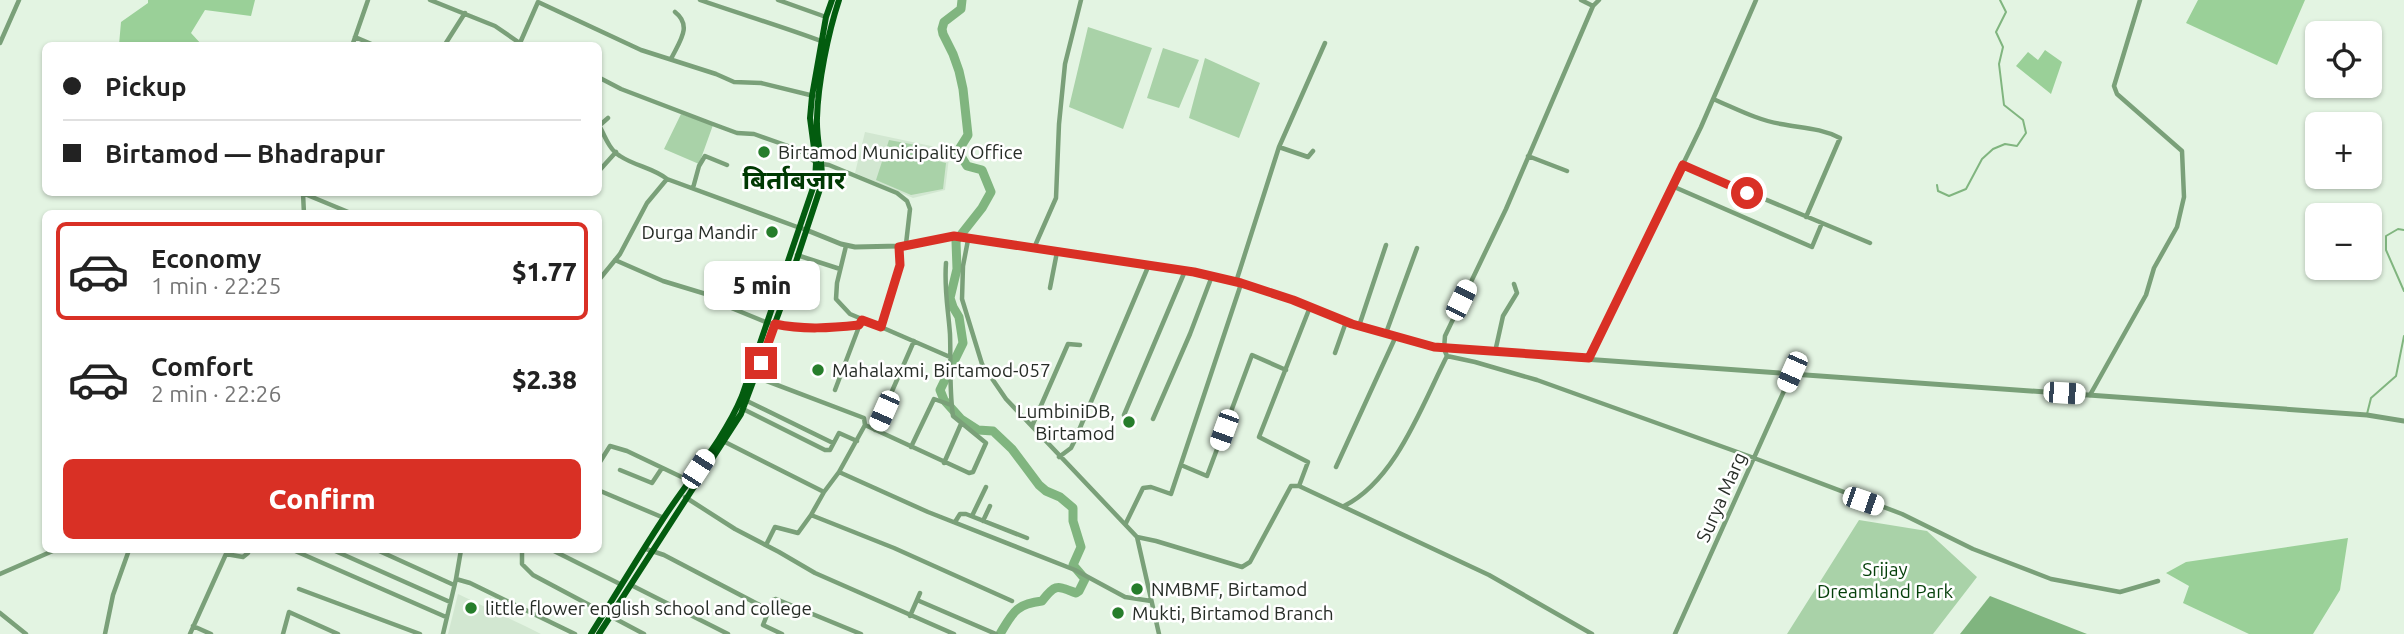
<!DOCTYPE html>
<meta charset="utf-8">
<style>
body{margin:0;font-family:Ubuntu,"Noto Sans Devanagari",sans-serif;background:#f2f2f2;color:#222;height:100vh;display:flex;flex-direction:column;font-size:26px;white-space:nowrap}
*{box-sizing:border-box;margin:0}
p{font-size:23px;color:#767676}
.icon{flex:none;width:38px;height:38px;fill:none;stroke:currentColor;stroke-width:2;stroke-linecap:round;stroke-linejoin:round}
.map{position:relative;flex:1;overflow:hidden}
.drawer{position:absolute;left:42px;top:210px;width:560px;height:343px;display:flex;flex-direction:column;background:#fff;border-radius:10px;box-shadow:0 2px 5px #0004}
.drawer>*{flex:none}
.top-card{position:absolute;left:42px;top:42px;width:560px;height:154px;border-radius:10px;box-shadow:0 2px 5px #0004;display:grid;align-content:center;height:154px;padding:0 21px;background:#fff}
.fabs{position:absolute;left:2305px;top:21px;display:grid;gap:14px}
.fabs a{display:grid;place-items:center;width:77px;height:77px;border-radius:10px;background:#fff;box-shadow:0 2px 5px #0004;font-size:35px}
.end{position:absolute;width:32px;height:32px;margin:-16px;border:9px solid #d93025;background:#fff;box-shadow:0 0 0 4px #fff}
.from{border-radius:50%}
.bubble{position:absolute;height:49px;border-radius:10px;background:#fff;box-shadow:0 2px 5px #0004;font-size:23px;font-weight:800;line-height:49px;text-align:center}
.car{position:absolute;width:21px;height:42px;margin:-21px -10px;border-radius:9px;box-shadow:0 0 5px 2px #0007;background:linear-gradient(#fff 24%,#345 0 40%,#fff 0 76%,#345 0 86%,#fff 0)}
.top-card b{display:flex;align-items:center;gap:24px;height:66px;font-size:26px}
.top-card b+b{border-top:2px solid #e0e0e0}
.top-card i{width:18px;height:18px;background:#222}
ul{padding:12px 0 0;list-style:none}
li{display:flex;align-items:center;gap:21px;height:98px;margin:0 14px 10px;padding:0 7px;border:4px solid transparent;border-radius:10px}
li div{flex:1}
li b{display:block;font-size:26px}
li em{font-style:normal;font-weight:800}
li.current{border-color:#d93025}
li>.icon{width:63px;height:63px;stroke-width:1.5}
.cta{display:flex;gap:14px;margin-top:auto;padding:14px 21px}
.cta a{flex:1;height:80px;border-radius:10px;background:#d93025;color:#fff;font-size:28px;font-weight:800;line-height:80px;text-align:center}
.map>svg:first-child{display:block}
.built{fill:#d2e7d1}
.green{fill:#a9d2a8}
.forest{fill:#9ad098}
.water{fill:#80b57f}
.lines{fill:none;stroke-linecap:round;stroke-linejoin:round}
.stream{stroke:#80b57f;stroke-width:2}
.river{stroke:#80b57f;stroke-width:9}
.minor{stroke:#7aa079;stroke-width:4.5}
.tertiary{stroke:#7aa079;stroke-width:5}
.primary{stroke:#035c0f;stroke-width:6}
.route{stroke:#d93025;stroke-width:9}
.poi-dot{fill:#267d2b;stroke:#fff;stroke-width:2.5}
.labels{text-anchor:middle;stroke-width:5;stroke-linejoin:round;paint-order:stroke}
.poi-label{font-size:19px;fill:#272d27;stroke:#fff;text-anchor:start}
.street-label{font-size:19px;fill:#272d27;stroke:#fff}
.park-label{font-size:19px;fill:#043f09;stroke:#fff}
.district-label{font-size:26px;font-weight:bold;fill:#003903;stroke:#fff}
</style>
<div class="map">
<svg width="2404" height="634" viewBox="0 0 2404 634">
<rect width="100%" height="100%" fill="#e3f4e2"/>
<!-- built -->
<path class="built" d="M 865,132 L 950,150 L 945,190 L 913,198 L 855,173 Z
M 458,594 L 525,626 L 541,634 L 448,634 Z"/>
<!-- green -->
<path class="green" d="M 1088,27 L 1152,48 L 1123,129 L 1069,107 Z
M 1163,48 L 1199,60 L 1179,108 L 1147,98 Z
M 1205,58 L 1260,83 L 1239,138 L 1189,118 Z
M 681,114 L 713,125 L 699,164 L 664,149 Z
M 889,140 L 916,145 L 913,155 L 946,163 L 943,189 L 911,195 L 876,180 Z
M 1859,520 L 1927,531 L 1977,577 L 1933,634 L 1787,634 Z"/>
<!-- forest -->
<path class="forest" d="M 148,0 L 255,0 L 251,16 L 205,10 L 191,33 L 202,45 L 119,45 L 121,22 L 148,3 Z
M 2198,0 L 2305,0 L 2277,65 L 2186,23 Z
M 2045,50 L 2062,62 L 2051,94 L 2016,66 L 2028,52 L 2038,60 Z
M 2348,538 L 2340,590 L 2313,634 L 2249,634 L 2183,603 L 2189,586 L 2166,573 L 2186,562 Z"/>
<!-- water -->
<path class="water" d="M 1990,596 L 2087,634 L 1960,634 Z"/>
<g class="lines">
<!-- stream -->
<path class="stream" d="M 1937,185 L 1938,191 L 1949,196 L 1966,189 L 1982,159 L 1993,149 L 2005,144 L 2017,146 L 2026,133 L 2023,120 L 2004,105 L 1999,64 L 2003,47 L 1996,32 L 2006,12 L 2000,0
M 2404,230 L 2398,229 L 2386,236 L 2386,250 L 2404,291
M 2367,414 L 2371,398 L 2396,376 L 2404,336"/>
<!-- river -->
<path class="river" d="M 962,0 L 961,9 L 944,22 L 942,29 L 943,34 L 953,54 L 959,71 L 963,89 L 968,135 L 958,151 L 967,166 L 982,170 L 991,192 L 982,208 L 956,241 L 957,269 L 950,298 L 953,307 L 959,317 L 963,343 L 940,390 L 944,400 L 961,419 L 978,430 L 993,431 L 1012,449 L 1039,485 L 1046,491 L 1060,497 L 1073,508 L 1073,521 L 1081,547 L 1073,565 L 1085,579 L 1079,591 L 1076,593 C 1057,586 1056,583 1042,601 C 1016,604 1013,612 1000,634"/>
<!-- minor -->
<path class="minor" d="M 430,0 L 495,26 L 524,46
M 700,0 C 740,14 781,26 821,41
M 778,0 L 826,17
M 1581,0 L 1593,6
M 1599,0 L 1593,6 L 1506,209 L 1445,336 L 1444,349 L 1447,356 L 1475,362 L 1537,380 L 1754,458 L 1902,514 L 1973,549 L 2051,579 L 2120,592 L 2158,581
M 538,2 L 641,50 L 716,74 L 734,82 L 761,83 L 814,96
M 355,37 L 376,46
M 0,43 L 19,0
M 520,43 L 538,2
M 352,46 L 368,0
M 444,46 L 465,13
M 671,59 C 679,42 693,26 675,12
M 598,77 L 621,89 L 710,123 L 737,133 L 754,134 L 788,146 L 806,154 L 816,163 L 829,165 L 897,193 L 907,201 L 910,209 L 906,244
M 1713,99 C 1735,108 1757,120 1781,124 C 1802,128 1821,128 1840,138 L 1806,217
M 598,123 C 604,134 609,150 620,156 C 635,166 653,168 667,179
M 600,125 L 608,118
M 1279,147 L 1308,157 L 1313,151
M 1528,156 L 1567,171
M 1683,165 L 1870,243
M 598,172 L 616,152
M 1672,186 L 1812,247 L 1822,223
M 693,188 L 699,166 L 705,156 L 727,165
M 300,192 L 353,214
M 303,193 L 304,214
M 968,240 L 963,266 L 962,299 L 982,364 L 1006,399 L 1137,537 L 1159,634
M 846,246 L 837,283 L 836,299 L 850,314 L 881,327 L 899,265 L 899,246
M 1034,248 L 1056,198 L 1059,124 L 1065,64 L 1081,0
M 797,255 L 840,269
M 615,260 L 663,281 L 719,298 L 729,307 L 768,323 L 806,328 L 859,325
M 598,281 L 620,254 L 647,203 L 667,179 L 800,228
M 1236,282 L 1279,147 L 1325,43
M 1050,288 L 1057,252
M 1359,326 L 1386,245
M 881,327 L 950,357
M 1386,333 L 1417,248
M 1495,352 L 1503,316 L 1517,293 L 1514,284
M 1335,353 L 1346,322
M 1589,358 L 1701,127 L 1756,0
M 756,377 L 864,418 L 865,425 L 839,472
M 835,390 L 860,324
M 2090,395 L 2146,295 L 2154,268 L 2177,227 L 2184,197 L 2182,151 L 2117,94 L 2114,86 L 2140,0
M 747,401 L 833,443
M 743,409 L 825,450 L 830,450 L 839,433 L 857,441
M 1124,415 L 1185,271
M 1153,419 L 1190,334 L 1212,276
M 865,425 L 969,473 L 973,472 L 986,443 L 953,416 C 949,388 951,361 950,334 C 948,307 944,290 946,263
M 1032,426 L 1068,344 L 1080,345
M 875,430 L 914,341
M 721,440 L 824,492 L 839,472 L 928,512 L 1075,570 L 1125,597 L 1151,601
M 911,447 L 934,399 L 951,405
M 1059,457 L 1071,448 L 1074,442 L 1148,267
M 944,463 L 961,424
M 598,465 L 610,446 L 627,451 L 690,481
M 1181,465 L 1207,476 L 1252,355 L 1286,370
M 1336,467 L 1396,336
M 620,470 L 652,483 L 662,468
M 1299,486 L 1308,462 L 1259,437 L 1310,307
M 598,490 L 664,518
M 824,492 L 811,515 L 894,548 L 1012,601
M 685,497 L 735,529 L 779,552 L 815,573 L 954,634
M 1344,506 C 1396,480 1422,405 1447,356
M 972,516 L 986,487
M 983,521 L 990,506
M 955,522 L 960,514 L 966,514 L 1027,538
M 1126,523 L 1143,488 L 1151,487 L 1171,494 L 1241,284
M 1137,537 L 1156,541 L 1242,567 L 1250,562 L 1291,486 L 1299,486 L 1489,575 L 1592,634
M 766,545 L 775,527 L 798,533 L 811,515
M 646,549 L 664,555 L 769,610 L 773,600 L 776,599 L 861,634
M 293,550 L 446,617
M 333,550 L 450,602
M 377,550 L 454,585
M 522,550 L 522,564 L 533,575 L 644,634
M 552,550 L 622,585
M 0,574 L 55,550
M 456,579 L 461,550
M 631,585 L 728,634
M 299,589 L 420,634
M 917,600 L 920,593
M 769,610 L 763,625 L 782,634
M 0,613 L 26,634
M 910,616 L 917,600 L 996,634
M 193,626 L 211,634
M 105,634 L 113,595 L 129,550
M 190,634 L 226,554 L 243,557 L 248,553
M 283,634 L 289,612 L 338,634
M 443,634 L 456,579 L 470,583 L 575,634
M 1675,634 L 1792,373"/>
<!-- tertiary -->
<path class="tertiary" d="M 804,229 L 841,244 L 855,247 L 899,246 L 954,236 L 1210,275 L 1293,300 L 1352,324 L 1444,349 L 2367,415 L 2404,421"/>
<!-- primary -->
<path class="primary" d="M 591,634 C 615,596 638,557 663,519 C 688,480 724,440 742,396 L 815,182 L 816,163 L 810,118 L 812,96 L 826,17 L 832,0
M 599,634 L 741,414 L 781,307 L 822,183 C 823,161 816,140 817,118 C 818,83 828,33 839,0"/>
</g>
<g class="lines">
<!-- route -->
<path class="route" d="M 761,363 L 775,324 C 803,330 831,328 859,325 L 862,320 L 881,327 L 900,265 L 899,247 L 954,236 L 1194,272 L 1241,283 L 1293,300 L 1352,324 L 1434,347 L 1589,358 L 1683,165 L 1747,193"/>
</g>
<!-- markers -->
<g class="poi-dot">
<circle cx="764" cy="152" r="7"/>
<circle cx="772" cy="232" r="7"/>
<circle cx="818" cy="370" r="7"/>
<circle cx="1129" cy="422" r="7"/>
<circle cx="1137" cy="589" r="7"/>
<circle cx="471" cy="608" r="7"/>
<circle cx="1118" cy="613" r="7"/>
</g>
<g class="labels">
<!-- poi labels -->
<g class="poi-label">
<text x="778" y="159">Birtamod Municipality Office</text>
<text x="758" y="239" text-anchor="end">Durga Mandir</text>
<text x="832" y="377">Mahalaxmi, Birtamod-057</text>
<text x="1115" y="418" text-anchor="end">LumbiniDB,<tspan x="1115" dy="22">Birtamod</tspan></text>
<text x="1151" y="596">NMBMF, Birtamod</text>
<text x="485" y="615">little flower english school and college</text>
<text x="1132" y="620">Mukti, Birtamod Branch</text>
</g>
<!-- street labels -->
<g class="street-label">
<text transform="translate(1721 497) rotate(-66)" y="7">Surya Marg</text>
</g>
<!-- park labels -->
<g class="park-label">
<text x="1885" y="576">Srijay<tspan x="1885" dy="22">Dreamland Park</tspan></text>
</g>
<!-- district labels -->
<g class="district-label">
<text x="794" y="189">बिर्ताबजार</text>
</g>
</g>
</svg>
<div class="fabs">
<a><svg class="icon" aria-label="locate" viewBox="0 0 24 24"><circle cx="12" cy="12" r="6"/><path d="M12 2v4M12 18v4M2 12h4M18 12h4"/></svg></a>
<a>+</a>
<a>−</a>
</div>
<i class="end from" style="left:1747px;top:193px"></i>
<i class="end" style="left:761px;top:363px"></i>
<div class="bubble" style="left:704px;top:261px;width:116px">5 min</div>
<i class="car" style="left:1461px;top:300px;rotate:26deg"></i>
<i class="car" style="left:1792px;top:372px;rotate:204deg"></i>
<i class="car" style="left:2064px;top:393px;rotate:94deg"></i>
<i class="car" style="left:884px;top:411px;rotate:204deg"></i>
<i class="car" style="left:1224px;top:430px;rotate:200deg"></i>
<i class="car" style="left:698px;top:469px;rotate:33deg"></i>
<i class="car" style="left:1863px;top:501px;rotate:109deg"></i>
<div class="top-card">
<b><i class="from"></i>Pickup</b>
<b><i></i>Birtamod — Bhadrapur</b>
</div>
<section class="drawer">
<ul>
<li class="current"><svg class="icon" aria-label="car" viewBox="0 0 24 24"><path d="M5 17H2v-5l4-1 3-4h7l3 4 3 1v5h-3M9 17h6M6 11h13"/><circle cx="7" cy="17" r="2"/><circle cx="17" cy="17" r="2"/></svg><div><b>Economy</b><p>1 min · 22:25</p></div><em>$1.77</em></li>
<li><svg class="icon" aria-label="car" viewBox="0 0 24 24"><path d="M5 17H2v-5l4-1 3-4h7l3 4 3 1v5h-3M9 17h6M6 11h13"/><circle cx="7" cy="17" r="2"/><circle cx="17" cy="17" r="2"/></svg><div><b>Comfort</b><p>2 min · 22:26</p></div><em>$2.38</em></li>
</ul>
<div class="cta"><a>Confirm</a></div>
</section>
</div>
